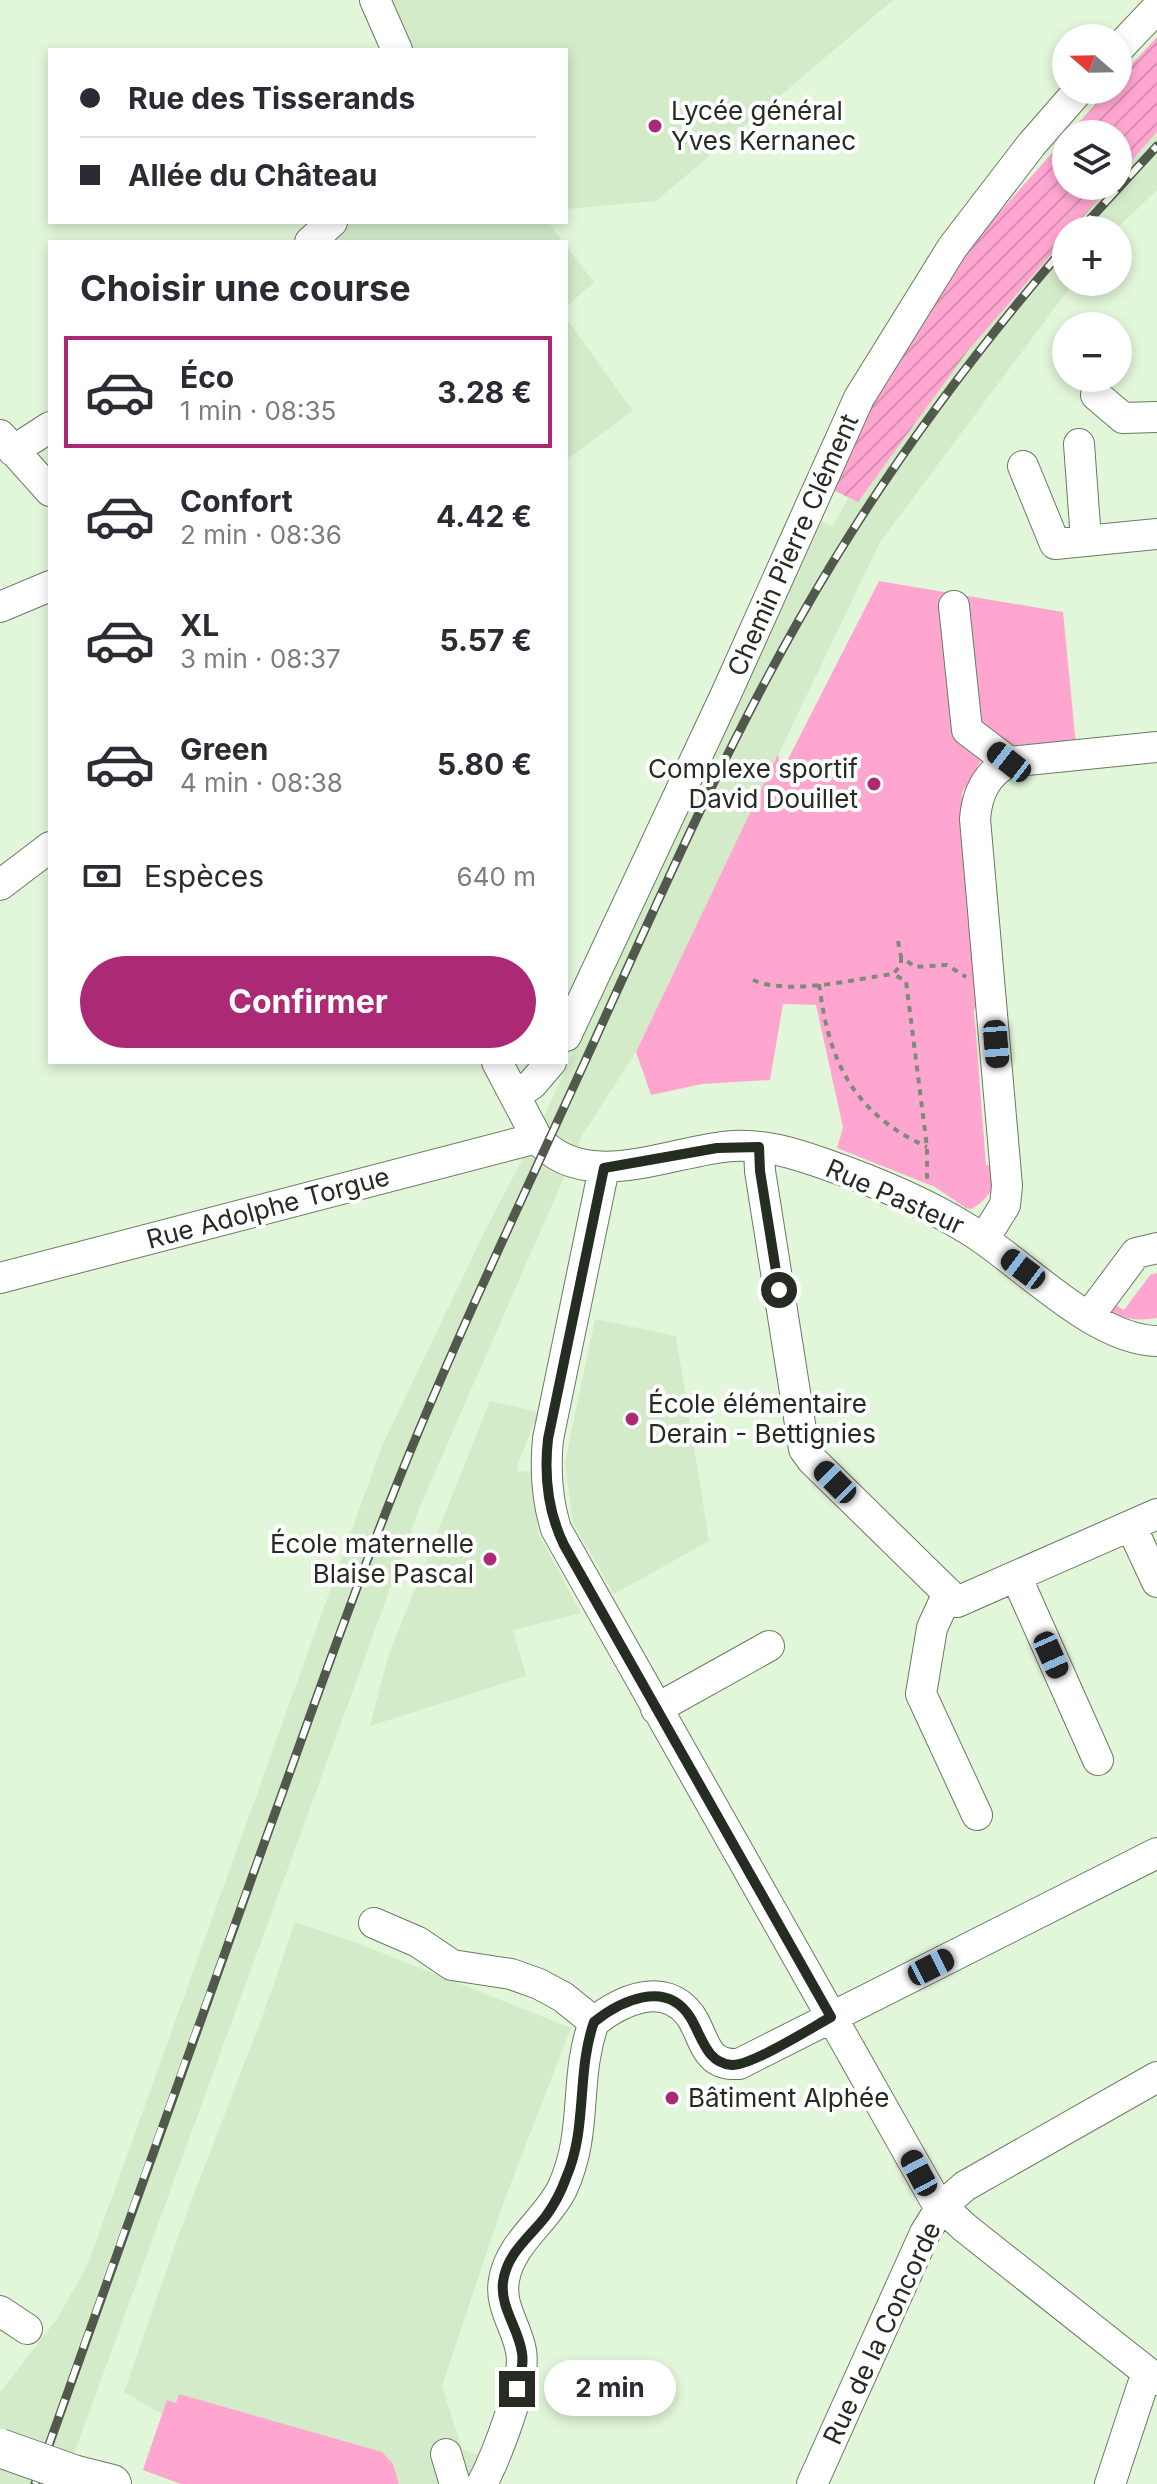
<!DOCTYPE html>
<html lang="fr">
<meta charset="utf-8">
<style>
body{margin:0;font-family:Inter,sans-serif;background:#f2f2f3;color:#2b2b33;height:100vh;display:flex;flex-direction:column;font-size:30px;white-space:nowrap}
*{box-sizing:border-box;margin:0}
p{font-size:26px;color:#7c7c81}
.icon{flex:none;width:44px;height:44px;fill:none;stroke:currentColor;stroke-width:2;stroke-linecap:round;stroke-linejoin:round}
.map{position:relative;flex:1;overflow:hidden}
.details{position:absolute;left:48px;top:240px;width:520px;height:824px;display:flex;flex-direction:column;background:#fff;border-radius:0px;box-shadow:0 4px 12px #0003}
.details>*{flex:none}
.hud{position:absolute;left:48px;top:48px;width:520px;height:176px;border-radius:0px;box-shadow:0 4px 12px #0003;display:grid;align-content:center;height:176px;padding:0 32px;background:#fff}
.needle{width:52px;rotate:290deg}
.fabs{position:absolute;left:1052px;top:24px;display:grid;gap:16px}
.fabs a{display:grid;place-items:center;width:80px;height:80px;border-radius:50%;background:#fff;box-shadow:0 4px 12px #0003;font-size:40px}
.end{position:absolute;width:36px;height:36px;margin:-18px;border:10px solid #252c22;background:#fff;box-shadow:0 0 0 4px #fff}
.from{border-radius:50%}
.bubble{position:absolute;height:56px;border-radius:28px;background:#fff;box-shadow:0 4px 12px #0003;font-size:26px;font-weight:700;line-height:56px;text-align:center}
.car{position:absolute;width:24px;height:48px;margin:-24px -12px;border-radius:10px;box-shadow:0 0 6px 2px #0007;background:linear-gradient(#222 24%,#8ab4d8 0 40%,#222 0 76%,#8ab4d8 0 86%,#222 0)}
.hud b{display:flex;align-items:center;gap:28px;height:76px;font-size:30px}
.hud b+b{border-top:2px solid #e1e1e2}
.hud i{width:20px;height:20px;background:#2b2b33}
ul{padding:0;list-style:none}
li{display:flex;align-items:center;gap:24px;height:112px;margin:0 16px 12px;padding:0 16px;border:4px solid transparent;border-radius:0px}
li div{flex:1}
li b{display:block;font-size:30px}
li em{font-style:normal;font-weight:700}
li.on{border-color:#ab2975}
li>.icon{width:72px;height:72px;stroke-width:1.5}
h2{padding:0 32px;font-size:36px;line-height:96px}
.pay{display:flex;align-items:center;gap:20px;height:88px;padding:0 32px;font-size:30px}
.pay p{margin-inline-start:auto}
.primary-button{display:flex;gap:16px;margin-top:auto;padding:16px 32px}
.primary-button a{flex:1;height:92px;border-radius:48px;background:#ab2975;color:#fff;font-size:32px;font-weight:700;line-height:92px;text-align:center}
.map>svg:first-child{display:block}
.built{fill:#d3ebc9}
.green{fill:#ffa6d0}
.garden{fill:url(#garden-furrows)}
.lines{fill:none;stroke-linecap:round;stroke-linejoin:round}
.minor-casing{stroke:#697b61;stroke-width:32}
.major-casing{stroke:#697b61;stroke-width:40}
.path{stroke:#7d8b78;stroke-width:4;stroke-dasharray:6 6;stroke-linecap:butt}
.minor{stroke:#fff;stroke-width:30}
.major{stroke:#fff;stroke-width:38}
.rail-casing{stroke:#50594b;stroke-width:9}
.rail{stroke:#fff;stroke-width:6;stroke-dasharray:18;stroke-linecap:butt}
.major-bridge-casing{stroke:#697b61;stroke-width:40;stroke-linecap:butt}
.major-bridge{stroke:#fff;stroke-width:38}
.route{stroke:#252c22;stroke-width:10}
.poi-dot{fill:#ab2975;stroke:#fff;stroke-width:3}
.labels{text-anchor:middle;stroke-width:8;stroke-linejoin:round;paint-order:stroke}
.poi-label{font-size:26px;fill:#252c22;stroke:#fff;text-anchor:start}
.street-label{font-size:26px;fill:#252c22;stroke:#fff}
</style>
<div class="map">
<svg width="1157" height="2484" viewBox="0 0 1157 2484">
<defs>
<pattern id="garden-furrows" width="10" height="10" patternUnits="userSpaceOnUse" patternTransform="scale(2)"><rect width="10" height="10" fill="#ffa6d0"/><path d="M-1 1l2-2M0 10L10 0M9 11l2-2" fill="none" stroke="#da8fb2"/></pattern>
</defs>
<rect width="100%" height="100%" fill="#e2f6d9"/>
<!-- built -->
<path class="built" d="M 381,0 L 893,0 L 656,201 L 566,209 L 566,50 L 403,50 Z
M 1157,132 L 1157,190 L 1115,230 L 1072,230 L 1110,186 L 1118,186 L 1118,176 Z
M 315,222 L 548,222 L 563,242 L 293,242 Z
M 1066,237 L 1066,282 L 1074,282 L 880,542 L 636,1052 L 583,1134 L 421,1504 L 63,2484 L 0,2484 L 0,2392 L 57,2319 L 88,2264 L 382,1446 L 484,1233 L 543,1119 L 818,519 L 832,527 L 849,497 L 858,502 L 967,352 Z
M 566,246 L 594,282 L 566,307 Z
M 566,318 L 633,411 L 566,460 Z
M 595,1319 L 676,1336 L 709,1541 L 614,1594 L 573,1523 L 565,1463 Z
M 490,1401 L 539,1412 L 517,1465 L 518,1472 L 531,1471 L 538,1533 L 581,1613 L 513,1630 L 526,1676 L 370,1726 L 388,1657 Z
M 295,1922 L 357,1943 L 571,2028 L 504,2201 L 442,2386 L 462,2449 L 501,2464 L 494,2484 L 181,2484 L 143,2470 L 162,2414 L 124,2392 L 187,2212 L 263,2015 Z"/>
<!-- green -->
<path class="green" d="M 879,581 L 1063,612 L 1076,745 L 986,752 L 962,793 L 978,977 L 979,1003 L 974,1010 L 986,1165 L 993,1165 C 996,1187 991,1197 972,1209 L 966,1208 L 935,1187 L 837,1148 L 843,1127 L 816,1005 L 783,1004 L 770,1080 L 702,1084 L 651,1095 L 636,1052 L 778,754 L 781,773 Z
M 1157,1273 L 1157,1318 C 1139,1321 1123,1320 1107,1309 L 1113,1303 L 1124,1310 L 1150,1275 Z
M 179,2394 L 382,2452 L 393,2464 L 399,2484 L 181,2484 L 143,2470 L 167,2400 L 176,2403 Z"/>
<!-- garden -->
<path class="garden" d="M 1157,37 L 1157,132 L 1118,176 L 1118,134 L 1069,134 L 1108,90 L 1118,90 L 1118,79 Z
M 1066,137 L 1066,186 L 1110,186 L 1072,230 L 1066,230 L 1066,237 L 967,352 L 858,502 L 831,489 L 870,401 L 963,254 Z"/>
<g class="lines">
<!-- minor casing -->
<g class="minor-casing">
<path id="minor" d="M 375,0 L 397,50
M 1118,49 L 1157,8
M 310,242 L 332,222
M 1096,395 L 1123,418 L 1157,417
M 0,435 L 50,491
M 1079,444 L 1086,540
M 13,451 L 50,427
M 1023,466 L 1055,544 L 1157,534
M 954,606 L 967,730 L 1009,762
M 0,607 L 50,586
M 0,885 L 50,847
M 566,1036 L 726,694 L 859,398 L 952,248 L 1031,145 L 1079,90
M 497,1062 L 537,1138 C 585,1195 671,1150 733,1146 C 764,1144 793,1153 822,1163 C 874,1181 925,1202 971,1231 C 1024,1264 1094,1340 1157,1341
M 515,1096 L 532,1084 L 551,1062
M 759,1147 L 760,1171 L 804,1449 L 812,1460 L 957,1602 L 1157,1514
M 604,1168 L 548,1439 C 545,1470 547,1500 556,1529 L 935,2200 L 964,2227 L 1157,2380
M 984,1239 L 1005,1205 L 1007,1186 L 975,819 C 977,793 986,774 1009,762 L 1157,747
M 0,1278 L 537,1138
M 1089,1316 L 1136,1253 L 1157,1248
M 1131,1526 L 1157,1582
M 1016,1576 L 1098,1760
M 948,1593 L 932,1628 L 921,1694 L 977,1815
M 656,1709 L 769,1646
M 374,1923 L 418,1942 L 452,1965 L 511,1974 L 539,1984 L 563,1997 L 594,2022
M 0,2311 L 27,2329
M 446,2454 L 455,2484
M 482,2484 C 496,2457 527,2380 521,2351 C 517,2327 499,2306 504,2280 C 510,2243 546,2221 562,2189 C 589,2131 573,2080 594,2022 C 620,2001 664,1980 690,2015 C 706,2038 703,2066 739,2064 L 1157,1853
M 812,2484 L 925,2233 L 941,2207 L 965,2186 L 1157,2077
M 1110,2484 L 1147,2372"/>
</g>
<!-- major casing -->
<g class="major-casing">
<path id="major" d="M 76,2475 L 112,2484"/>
</g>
<!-- path -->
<path class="path" d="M 898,941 L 901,957 L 915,967 L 947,965 L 966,977
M 901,957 L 901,965 L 893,974 L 906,981 L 927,1147 L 927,1181
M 753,980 C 790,996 854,979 893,974
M 819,984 C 829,1062 853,1113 927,1147"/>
<!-- minor -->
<use href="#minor" class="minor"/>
<!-- major -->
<use href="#major" class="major"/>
<!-- rail casing -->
<g class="rail-casing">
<path id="rail" d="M 1080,230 L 1157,146
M 35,2484 C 112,2265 190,2046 270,1827 C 311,1714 350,1601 395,1489 C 452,1346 518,1208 582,1068 C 651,917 717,764 799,620 C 874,487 966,361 1066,246"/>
</g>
<!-- rail -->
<use href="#rail" class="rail"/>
<!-- major-bridge casing -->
<g class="major-bridge-casing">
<path id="major-bridge" d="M 0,2448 L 76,2475"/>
</g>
<!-- major-bridge -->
<use href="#major-bridge" class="major-bridge"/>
</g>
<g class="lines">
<!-- route -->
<path class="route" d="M 517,2389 C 520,2377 524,2365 522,2353 C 519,2329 500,2308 503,2282 C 507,2253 529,2238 546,2216 C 554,2205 561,2192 566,2178 C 588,2128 576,2073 594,2022 C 620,2001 666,1979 690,2017 C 702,2036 706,2063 732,2065 C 751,2066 811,2028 831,2017 L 564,1545 C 548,1512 544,1475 548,1439 L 604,1168 L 717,1148 L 759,1147 L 760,1171 L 779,1290"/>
</g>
<!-- markers -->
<g class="poi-dot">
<circle cx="655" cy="126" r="8"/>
<circle cx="874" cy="784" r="8"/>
<circle cx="632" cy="1419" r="8"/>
<circle cx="490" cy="1559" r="8"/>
<circle cx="672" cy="2098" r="8"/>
</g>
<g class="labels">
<!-- poi labels -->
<g class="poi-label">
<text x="671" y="120">Lycée général<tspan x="671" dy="30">Yves Kernanec</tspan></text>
<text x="858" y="778" text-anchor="end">Complexe sportif<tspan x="858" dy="30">David Douillet</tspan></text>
<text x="648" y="1413">École élémentaire<tspan x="648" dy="30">Derain - Bettignies</tspan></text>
<text x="474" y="1553" text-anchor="end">École maternelle<tspan x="474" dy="30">Blaise Pascal</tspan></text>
<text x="688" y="2107">Bâtiment Alphée</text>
</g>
<!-- street labels -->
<g class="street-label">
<text transform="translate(793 545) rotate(-66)" y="9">Chemin Pierre Clément</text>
<text transform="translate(895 1197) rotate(24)" y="9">Rue Pasteur</text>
<text transform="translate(268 1208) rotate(-15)" y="9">Rue Adolphe Torgue</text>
<text transform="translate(882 2333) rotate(-65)" y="9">Rue de la Concorde</text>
</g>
</g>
</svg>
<div class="fabs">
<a><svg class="needle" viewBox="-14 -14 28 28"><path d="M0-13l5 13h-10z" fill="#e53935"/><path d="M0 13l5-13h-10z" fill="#7c7c81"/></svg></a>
<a><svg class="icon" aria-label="layers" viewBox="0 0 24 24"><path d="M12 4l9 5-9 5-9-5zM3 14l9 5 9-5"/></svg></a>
<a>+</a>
<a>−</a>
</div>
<i class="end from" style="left:779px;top:1290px"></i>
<i class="end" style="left:517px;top:2389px"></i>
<div class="bubble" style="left:544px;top:2360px;width:132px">2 min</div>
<i class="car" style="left:1009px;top:762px;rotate:308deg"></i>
<i class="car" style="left:996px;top:1044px;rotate:175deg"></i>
<i class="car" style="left:1023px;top:1269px;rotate:307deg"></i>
<i class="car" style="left:835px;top:1482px;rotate:315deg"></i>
<i class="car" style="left:1051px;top:1655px;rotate:156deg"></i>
<i class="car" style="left:931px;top:1967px;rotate:63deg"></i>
<i class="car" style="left:919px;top:2173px;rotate:332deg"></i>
<div class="hud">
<b><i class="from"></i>Rue des Tisserands</b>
<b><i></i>Allée du Château</b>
</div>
<section class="details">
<h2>Choisir une course</h2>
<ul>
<li class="on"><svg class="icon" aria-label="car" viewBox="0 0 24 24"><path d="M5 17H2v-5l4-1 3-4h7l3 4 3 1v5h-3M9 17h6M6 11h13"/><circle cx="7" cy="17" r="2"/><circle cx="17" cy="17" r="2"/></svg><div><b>Éco</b><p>1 min · 08:35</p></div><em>3.28 €</em></li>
<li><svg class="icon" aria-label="car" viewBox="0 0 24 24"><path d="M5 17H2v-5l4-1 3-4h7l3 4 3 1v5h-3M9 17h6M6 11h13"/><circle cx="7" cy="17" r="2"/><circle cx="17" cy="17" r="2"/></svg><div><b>Confort</b><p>2 min · 08:36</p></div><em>4.42 €</em></li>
<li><svg class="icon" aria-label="car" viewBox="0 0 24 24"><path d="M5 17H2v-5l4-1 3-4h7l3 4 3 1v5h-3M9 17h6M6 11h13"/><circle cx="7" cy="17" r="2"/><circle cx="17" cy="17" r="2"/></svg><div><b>XL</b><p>3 min · 08:37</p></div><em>5.57 €</em></li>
<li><svg class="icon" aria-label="car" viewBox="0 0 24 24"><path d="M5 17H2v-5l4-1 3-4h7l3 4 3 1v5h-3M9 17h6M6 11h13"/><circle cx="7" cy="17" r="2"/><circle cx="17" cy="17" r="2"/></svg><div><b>Green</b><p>4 min · 08:38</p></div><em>5.80 €</em></li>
</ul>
<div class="pay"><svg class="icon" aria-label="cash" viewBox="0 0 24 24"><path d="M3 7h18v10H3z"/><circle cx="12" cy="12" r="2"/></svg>Espèces<p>640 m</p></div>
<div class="primary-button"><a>Confirmer</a></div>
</section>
</div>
